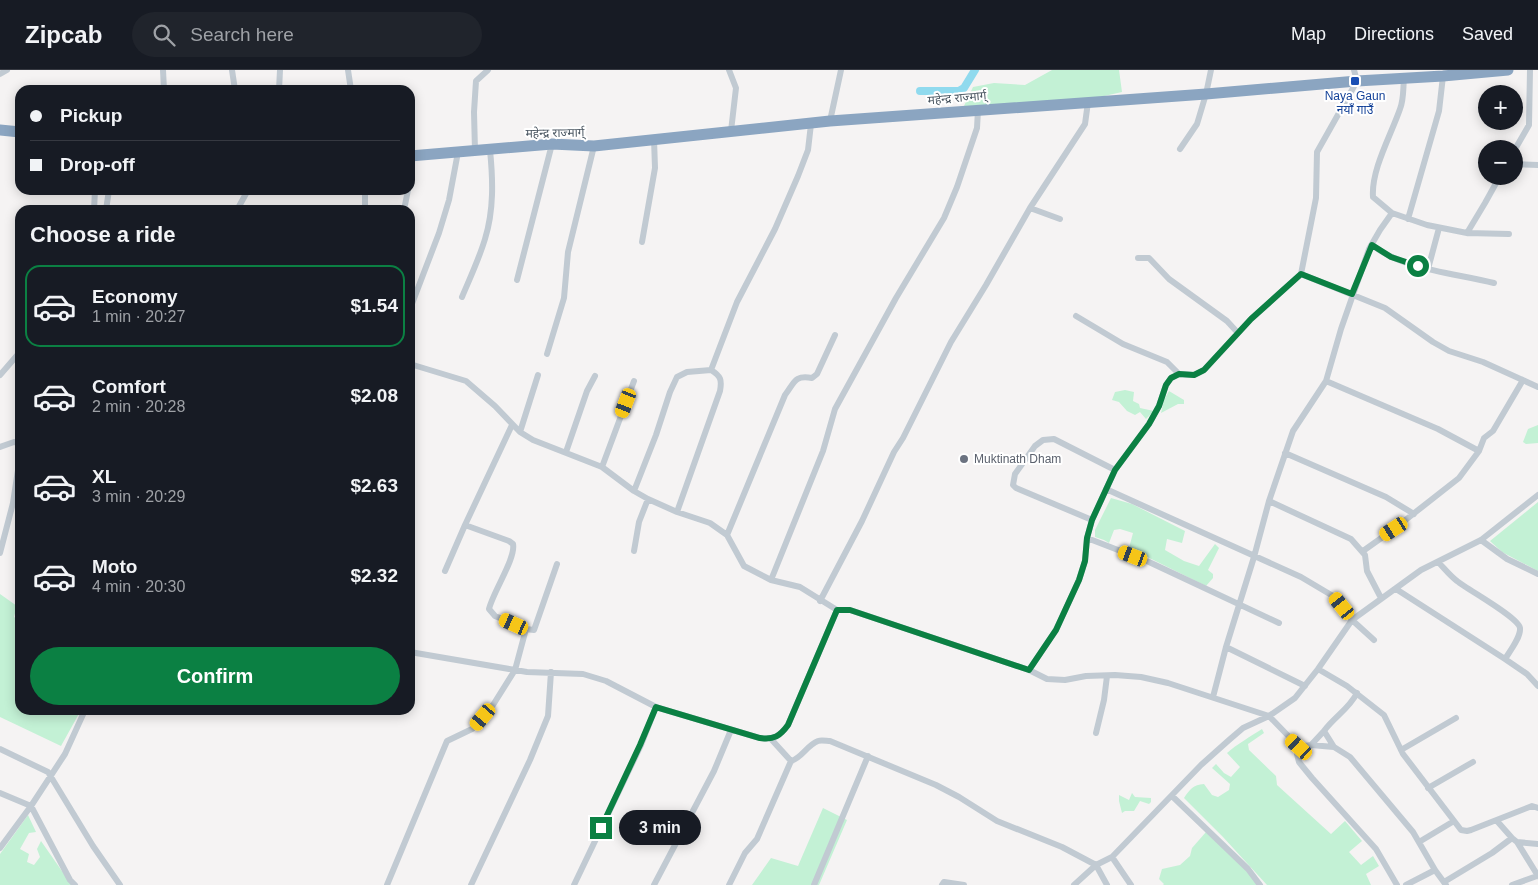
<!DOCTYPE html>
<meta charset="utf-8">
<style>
body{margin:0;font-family:Helvetica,"Noto Sans Devanagari",sans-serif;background:#20242c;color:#f1f3f6;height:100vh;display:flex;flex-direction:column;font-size:19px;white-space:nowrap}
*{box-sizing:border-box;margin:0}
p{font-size:16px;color:#9ea1a6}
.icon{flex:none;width:28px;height:28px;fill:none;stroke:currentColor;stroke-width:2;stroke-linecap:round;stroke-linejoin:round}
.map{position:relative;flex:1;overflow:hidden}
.side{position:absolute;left:15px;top:135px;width:400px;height:510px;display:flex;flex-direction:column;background:#171b24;border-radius:15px;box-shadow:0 2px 12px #0003}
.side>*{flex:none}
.hud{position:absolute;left:15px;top:15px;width:400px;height:110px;border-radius:15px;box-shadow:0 2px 12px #0003;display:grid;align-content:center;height:110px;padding:0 15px;background:#171b24}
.buttons{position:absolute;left:1478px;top:15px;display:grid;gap:10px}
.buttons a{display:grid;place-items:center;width:45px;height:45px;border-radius:50%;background:#171b24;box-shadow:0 2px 12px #0003;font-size:25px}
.end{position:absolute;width:22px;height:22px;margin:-11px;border:6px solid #0b8043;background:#fff;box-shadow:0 0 0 2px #fff}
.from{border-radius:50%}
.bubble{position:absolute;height:35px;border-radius:18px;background:#171b24;box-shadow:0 2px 12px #0003;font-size:16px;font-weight:700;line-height:35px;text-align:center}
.car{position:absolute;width:15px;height:30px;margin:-15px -8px;border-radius:6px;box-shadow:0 0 4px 1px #0007;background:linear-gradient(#f5c518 24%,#345 0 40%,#f5c518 0 76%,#345 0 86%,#f5c518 0)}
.hud b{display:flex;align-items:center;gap:18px;height:48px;font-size:19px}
.hud b+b{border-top:1px solid #363941}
.hud i{width:12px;height:12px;background:#f1f3f6}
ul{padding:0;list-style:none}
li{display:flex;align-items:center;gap:15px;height:82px;margin:0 10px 8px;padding:0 5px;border:2px solid transparent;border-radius:15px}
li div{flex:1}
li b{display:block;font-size:19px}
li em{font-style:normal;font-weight:700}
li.active{border-color:#0b8043}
li>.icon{width:45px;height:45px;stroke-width:1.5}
h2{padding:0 15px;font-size:22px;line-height:60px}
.action{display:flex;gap:10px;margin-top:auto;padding:10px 15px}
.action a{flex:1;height:58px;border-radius:30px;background:#0b8043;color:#fff;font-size:20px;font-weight:700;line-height:58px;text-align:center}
header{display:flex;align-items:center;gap:30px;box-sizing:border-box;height:70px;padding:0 25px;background:#171b24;border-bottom:1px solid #363941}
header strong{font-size:24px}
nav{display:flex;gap:28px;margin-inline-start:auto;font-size:18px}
.search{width:350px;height:45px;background:#20242c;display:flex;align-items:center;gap:12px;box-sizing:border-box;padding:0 18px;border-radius:28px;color:#9ea1a6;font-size:19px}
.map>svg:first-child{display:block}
.green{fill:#c3f1d5}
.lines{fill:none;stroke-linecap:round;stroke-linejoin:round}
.canal{stroke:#90daee;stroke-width:8}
.street{stroke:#c1cad2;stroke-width:6}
.highway{stroke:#8ba5c1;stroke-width:11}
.route{stroke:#0b8043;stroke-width:6}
.transit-dot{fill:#1a4fb4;stroke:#fff;stroke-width:2}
.worship-dot{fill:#6b7280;stroke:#fff;stroke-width:2}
.labels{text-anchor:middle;stroke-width:4;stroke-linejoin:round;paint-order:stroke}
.transit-label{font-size:12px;fill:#164399;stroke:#fff}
.street-label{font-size:12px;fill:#4a5661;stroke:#fff}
.worship-label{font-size:12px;fill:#5b616d;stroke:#fff;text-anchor:start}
</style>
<header>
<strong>Zipcab</strong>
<div class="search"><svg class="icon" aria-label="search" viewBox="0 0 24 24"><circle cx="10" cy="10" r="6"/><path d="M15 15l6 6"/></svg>Search here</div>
<nav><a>Map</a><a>Directions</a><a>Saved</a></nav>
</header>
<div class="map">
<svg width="1538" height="815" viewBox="0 0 1538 815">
<rect width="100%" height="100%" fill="#f5f3f3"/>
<!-- green -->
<path class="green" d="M 1052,0 L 1119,0 L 1122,22 L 1091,29 L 963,38 L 973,17 L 994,13 L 1025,15 Z
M 1125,320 L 1134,322 L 1133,331 L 1139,334 L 1140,338 L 1154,341 L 1146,349 L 1140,342 L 1135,345 L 1127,341 L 1119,332 L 1112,330 L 1115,322 Z
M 1169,321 L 1184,330 L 1184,334 L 1178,334 L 1161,343 L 1164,330 Z
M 1538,355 L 1538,373 L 1526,374 L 1523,372 L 1528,359 Z
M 1111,428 L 1132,434 L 1185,461 L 1182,473 L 1167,469 L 1165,480 L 1184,491 L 1199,496 L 1215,474 L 1219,478 L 1208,500 L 1213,504 L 1213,508 L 1206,516 L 1129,478 L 1133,463 L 1120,459 L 1114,460 L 1109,473 L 1104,470 L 1095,467 L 1095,460 Z
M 1538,432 L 1538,501 L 1502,482 L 1490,471 Z
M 0,524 L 17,536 L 14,547 L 20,551 L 20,640 L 81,640 L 61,676 L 0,647 Z
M 1262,659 L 1264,663 L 1248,674 L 1249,680 L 1276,706 L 1277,715 L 1331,764 L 1345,751 L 1362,771 L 1349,782 L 1361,795 L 1373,786 L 1379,796 L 1366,804 L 1371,815 L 1267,815 L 1223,767 L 1184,728 C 1190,719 1193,715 1204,714 L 1212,725 L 1218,727 L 1229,720 L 1230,714 L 1212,698 L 1216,694 L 1224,703 L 1231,707 L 1240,697 L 1227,683 C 1236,675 1251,666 1262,659 Z
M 1132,723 L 1135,727 L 1151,728 L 1151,732 L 1149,734 L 1140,731 L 1134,741 L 1125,741 L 1122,743 L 1119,731 L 1119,725 L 1129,730 Z
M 823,738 L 847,750 L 819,815 L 752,815 L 771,788 L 798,796 Z
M 28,745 L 36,762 L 29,763 L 20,779 L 29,784 L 27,792 L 34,795 L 40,787 L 37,779 L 41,771 L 64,804 L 74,815 L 0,815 L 0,784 Z
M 1206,762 L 1263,815 L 1163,815 L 1164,814 L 1159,809 L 1162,799 L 1180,795 L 1190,786 L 1192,778 Z"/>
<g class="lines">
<!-- canal -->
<path class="canal" d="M 920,21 L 959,21 L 964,18 L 975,0"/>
<!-- street -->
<path class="street" d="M 163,0 L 164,20
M 232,0 L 235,20
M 348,0 L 351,20
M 729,0 L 736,18 L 731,61
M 0,4 L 7,0
M 1404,8 C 1403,18 1404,29 1400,39 C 1391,65 1371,100 1373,127 L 1392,143 L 1427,155 L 1467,163 L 1509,164
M 279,20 L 280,0
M 830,51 L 841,0
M 1180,79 L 1197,54 L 1206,24 L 1211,0
M 475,81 L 474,42 L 476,11 L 488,0
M 1514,81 L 1529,55 L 1530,0
M 1514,94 L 1538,95
M 365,120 L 365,137
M 1030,138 L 1060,149
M 94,140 L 95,120
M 106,140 L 109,120
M 237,140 L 248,120
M 404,140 L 408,120
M 1408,149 L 1439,41 L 1443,6
M 1467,163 L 1485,133 L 1500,106
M 642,172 L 655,98 L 654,69
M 1372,175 C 1404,200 1455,203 1494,213
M 1138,188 L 1149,188 L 1169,209 L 1227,251 L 1238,263
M 1428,199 L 1439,158
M 1301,204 L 1385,238 L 1433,272 L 1449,281 L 1483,292 L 1538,317
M 517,210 L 552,74
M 462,227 C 470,208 479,189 485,169 C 494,140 493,110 490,80
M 410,239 L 439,163 L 449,130 L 458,82
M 1076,246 L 1123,274 L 1167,292 L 1179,304
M 547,284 L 564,228 L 568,182 L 594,76
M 410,294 L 466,311 L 495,336 L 520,362 L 533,370 L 602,397 L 634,421 L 648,429 L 677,442 L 710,453 L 727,465 L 744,496 L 771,510 L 800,517 L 837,540
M 0,305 L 20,282
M 1326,311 L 1438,359 L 1479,381
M 520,362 L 538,305
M 0,377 L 14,372 L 20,373
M 566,382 L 587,321 L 595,306
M 1285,383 L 1386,427 L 1414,444
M 602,397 L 634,311
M 1106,419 L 1301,507 L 1333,526 L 1352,550 L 1374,570
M 634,421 L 656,365 L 670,322 L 677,307 L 687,302 L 711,300 L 737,232 L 775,159 L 798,106 L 808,80 L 811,54
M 1269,431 L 1351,469 L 1365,485 L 1367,501 L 1381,528
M 677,442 L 720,321 C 722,310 721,306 711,300
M 1092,450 L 1016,418 L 1013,415 L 1015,404 L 1035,376 L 1043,370 L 1054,369 L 1115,400
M 727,465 L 785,325 C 795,312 794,305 812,308 L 817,304 L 835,265
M 1087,468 L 1149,492 L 1279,553
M 1481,470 L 1507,489 L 1538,504
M 634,481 L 639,452 L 648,429
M 1363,481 L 1394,459 L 1459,408 L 1479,381 L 1484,368 L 1493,361 L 1523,310
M 0,483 L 13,433 L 20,387
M 1438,492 C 1444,498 1450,506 1457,511 C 1468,520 1518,547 1520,558 C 1521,567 1510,581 1505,589
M 445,501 L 465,455
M 771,510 L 823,381 L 835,339 L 896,228 L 944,148 L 957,117 L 977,58 L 978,40
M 1396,519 L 1505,589 L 1527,604 L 1538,616
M 820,531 L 862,451 L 894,382 L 903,368 L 951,272 L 986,215 L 1030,138 L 1085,54 L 1088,32
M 526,559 L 534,560 L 557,494
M 1226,577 L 1305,616
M 410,582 L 527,602 L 583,604 L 606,611 L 656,637 L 760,668 C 774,670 780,666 788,655 L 837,540 L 850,540 L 1029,600 L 1047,609 L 1065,610 L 1086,606 L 1115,605 L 1141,607 L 1168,613 L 1269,646 L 1299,677 L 1297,684 L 1299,692 L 1312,708 L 1376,779 L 1397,815
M 1318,599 L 1347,616 L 1384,645 L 1403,684 L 1461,760 L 1467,761 L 1471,760 L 1532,736 L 1538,738
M 1029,600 L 1056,560 L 1079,510 L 1085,491 L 1087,468 L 1092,450 L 1115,400 L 1149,354 L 1159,336 L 1166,315 L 1171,308 L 1179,304 L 1194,305 L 1204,300 L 1251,249 L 1301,204 L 1316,128 L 1317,82 L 1357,11 L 1354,0
M 1213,627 L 1226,577 L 1254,487 L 1269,431 L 1293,361 L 1326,311 L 1341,259 L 1369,179 L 1380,160 L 1392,143
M 1096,663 L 1104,630 L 1107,606
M 771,669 L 791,691 C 802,688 807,675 818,671 C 821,670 827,671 830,671 L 936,715 L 959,727 L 997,751 L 1062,777 L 1096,795 L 1107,815
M 1311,675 L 1324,661
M 1299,677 L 1311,675 L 1334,677 L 1350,687 L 1413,762 L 1435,800 L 1446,815
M 1334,677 L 1324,661 C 1334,647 1349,639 1357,623
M 0,679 L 48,702 L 93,776 L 120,815
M 1401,680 L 1456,648
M 1428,718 L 1473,692
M 0,723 L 31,736 L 65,684 L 85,640
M 1172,726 L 1248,799 L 1260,815
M 1497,751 L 1512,768
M 1419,772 L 1454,751
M 1517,772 L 1538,806
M 0,778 L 31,736 L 70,810 L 75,815
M 1112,787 L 1131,815
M 1444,812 L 1492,783 L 1512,768 L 1517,772 L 1538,774
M 387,815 L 447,671 L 472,659 L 493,635 L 515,600 L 526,559 L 495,546 L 489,539 C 493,522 516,488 513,474 L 509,471 L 465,455 L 512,355
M 471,815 L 530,690 L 548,646 L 551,602
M 574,815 L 641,675 L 656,637
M 654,815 L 714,701 L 731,660
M 729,815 L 745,783 L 757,769 L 791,691
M 814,815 L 868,686
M 942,815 L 944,812 L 964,815
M 1074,815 L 1096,795 L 1112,787 L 1201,695 L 1229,670 L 1243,658 L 1269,646 L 1295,628 L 1318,599 L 1352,550 L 1421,500 L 1481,470 L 1538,425
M 1406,815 L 1435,800
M 1512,815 L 1537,806"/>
<!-- highway -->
<path class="highway" d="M 0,60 L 20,62
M 410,86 L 552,74 L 594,76 L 830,51 L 1206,24 L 1357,11 L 1443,6 L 1508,0"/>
</g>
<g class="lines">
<!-- route -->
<path class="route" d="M 601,758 L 640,675 L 656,637 L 760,668 C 774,670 780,666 788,655 L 837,540 L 850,540 L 1029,600 L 1056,560 L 1079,510 L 1085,491 L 1087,468 L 1092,450 L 1115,400 L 1149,354 L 1159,336 L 1166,315 L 1171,308 L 1179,304 L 1194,305 L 1204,300 L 1251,249 L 1301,204 L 1352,224 L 1372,175 L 1391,187 L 1418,196"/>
</g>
<!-- markers -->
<rect class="transit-dot" x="1350" y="6" width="10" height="10" rx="2.5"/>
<circle class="worship-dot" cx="964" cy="389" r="5"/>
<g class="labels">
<!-- transit labels -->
<g class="transit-label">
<text x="1355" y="30">Naya Gaun<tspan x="1355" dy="14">नयाँ गाउँ</tspan></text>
</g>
<!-- street labels -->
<g class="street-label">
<text transform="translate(957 28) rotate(-5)" y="4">महेन्द्र राज्मार्ग्</text>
<text transform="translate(555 63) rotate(-1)" y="4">महेन्द्र राज्मार्ग्</text>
</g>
<!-- worship labels -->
<g class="worship-label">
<text x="974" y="393">Muktinath Dham</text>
</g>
</g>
</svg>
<div class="buttons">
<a>+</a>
<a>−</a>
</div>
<i class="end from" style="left:1418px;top:196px"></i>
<i class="end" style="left:601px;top:758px"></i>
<div class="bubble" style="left:619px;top:740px;width:82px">3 min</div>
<i class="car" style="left:626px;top:333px;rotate:201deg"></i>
<i class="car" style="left:1394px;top:459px;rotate:237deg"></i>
<i class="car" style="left:1133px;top:486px;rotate:291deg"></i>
<i class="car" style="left:1342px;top:536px;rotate:321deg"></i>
<i class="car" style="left:514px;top:554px;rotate:294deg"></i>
<i class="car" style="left:483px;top:647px;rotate:220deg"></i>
<i class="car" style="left:1299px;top:677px;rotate:312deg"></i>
<div class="hud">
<b><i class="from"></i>Pickup</b>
<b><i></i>Drop-off</b>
</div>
<section class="side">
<h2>Choose a ride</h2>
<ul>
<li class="active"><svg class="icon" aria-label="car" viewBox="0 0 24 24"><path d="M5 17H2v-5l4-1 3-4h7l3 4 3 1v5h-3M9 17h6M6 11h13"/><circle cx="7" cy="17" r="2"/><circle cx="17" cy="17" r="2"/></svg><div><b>Economy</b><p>1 min · 20:27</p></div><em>$1.54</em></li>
<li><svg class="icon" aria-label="car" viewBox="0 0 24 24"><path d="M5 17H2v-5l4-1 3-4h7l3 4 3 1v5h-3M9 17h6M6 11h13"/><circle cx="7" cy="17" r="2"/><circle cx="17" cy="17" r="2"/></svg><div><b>Comfort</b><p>2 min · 20:28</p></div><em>$2.08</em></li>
<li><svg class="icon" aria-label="car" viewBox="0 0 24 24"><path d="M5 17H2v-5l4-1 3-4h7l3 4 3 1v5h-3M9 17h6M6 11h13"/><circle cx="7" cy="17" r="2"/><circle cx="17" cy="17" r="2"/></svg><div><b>XL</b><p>3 min · 20:29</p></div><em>$2.63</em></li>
<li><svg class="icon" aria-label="car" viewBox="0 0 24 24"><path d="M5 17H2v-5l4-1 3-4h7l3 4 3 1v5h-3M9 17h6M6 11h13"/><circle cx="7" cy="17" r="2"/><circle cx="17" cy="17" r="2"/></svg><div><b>Moto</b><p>4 min · 20:30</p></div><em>$2.32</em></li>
</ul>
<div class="action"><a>Confirm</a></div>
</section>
</div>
